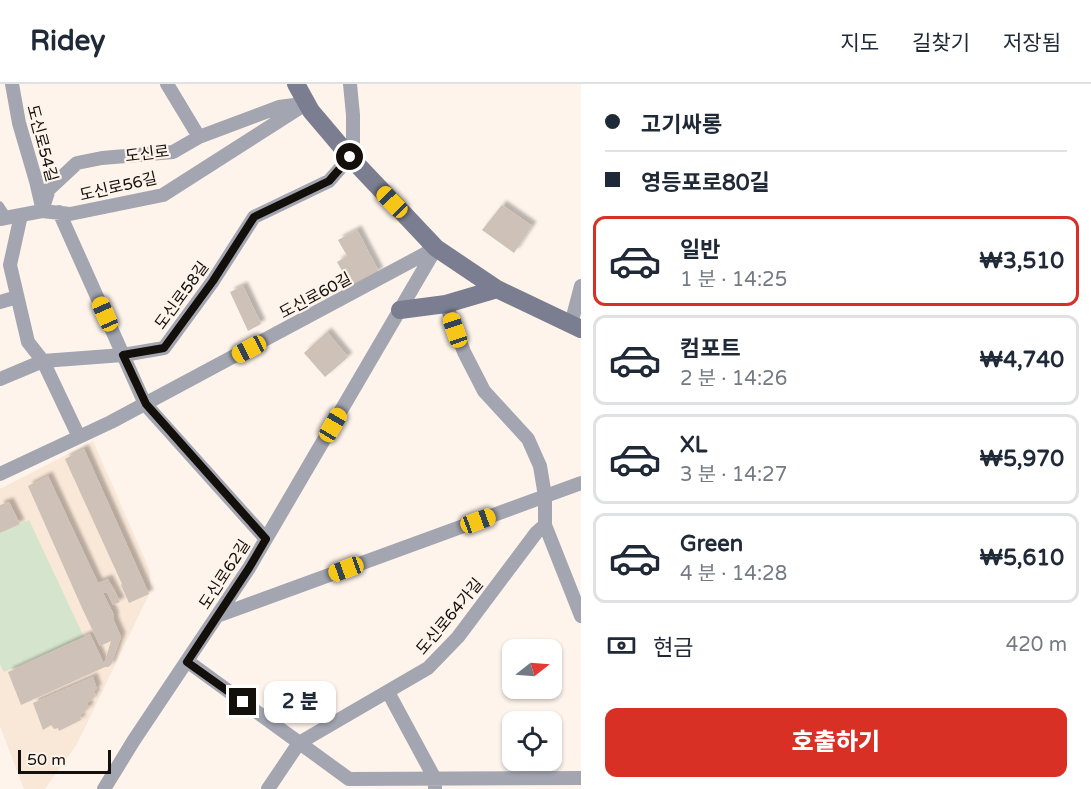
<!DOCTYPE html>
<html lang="ko">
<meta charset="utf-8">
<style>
body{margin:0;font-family:"Varela Round","Noto Sans KR",sans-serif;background:#f6f6f7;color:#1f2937;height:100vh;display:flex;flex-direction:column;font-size:22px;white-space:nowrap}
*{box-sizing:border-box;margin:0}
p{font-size:20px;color:#747a83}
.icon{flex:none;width:33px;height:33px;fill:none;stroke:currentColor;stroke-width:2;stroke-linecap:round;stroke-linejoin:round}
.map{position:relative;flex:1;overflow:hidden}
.drawer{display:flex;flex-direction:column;background:#fff;width:510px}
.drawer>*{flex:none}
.hud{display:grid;align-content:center;height:132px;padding:0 24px;background:#fff}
.needle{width:39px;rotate:73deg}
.buttons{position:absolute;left:502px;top:555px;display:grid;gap:12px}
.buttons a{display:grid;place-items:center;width:60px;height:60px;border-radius:12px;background:#fff;box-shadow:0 2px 4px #0004;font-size:30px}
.scale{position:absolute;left:18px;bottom:15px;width:93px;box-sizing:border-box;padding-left:6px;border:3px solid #130f0b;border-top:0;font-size:16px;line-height:21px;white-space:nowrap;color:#130f0b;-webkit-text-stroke:4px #fef4ec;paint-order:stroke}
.end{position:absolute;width:27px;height:27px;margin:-14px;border:8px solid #130f0b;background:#fff;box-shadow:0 0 0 3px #fff}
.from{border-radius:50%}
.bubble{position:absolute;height:42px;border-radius:12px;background:#fff;box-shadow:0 2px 4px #0004;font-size:20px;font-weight:800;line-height:42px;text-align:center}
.car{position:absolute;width:18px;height:36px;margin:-18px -9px;border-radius:8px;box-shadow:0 0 4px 2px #0007;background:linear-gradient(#f5c518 24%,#345 0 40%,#f5c518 0 76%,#345 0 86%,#f5c518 0)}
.hud b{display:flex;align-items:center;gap:21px;height:57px;font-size:22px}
.hud b+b{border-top:2px solid #e0e1e3}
.hud i{width:15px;height:15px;background:#1f2937}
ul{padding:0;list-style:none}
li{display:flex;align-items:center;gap:18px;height:90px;margin:0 12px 9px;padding:0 12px;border:3px solid #e0e1e3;border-radius:12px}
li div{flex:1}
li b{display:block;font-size:22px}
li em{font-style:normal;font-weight:800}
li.selected{border-color:#d93025}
li>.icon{width:54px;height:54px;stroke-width:1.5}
.pay{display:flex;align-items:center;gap:15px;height:66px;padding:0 24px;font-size:22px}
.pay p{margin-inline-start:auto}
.action{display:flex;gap:12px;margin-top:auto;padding:12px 24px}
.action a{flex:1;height:69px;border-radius:12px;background:#d93025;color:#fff;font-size:24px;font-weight:800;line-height:69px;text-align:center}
header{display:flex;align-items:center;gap:36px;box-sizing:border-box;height:84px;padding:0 30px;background:#fff;border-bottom:2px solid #e0e1e3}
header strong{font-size:28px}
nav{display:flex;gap:33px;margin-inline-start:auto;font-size:21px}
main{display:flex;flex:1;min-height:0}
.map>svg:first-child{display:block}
.built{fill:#f9e7d7}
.green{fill:#d5e4cc}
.building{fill:#cdc1b8;filter:url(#shadow)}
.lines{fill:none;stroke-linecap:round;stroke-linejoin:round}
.service{stroke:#a3a5b1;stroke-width:7}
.minor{stroke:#a3a5b1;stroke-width:14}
.secondary{stroke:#7b7e90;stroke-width:18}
.route{stroke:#130f0b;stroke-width:8}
.labels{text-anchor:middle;stroke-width:4.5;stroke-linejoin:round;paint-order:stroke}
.street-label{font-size:16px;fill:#130f0b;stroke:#fef4ec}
</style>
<header>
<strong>Ridey</strong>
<nav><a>지도</a><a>길찾기</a><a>저장됨</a></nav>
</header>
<main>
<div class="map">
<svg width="581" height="705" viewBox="0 0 581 705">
<defs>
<filter id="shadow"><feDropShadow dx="4.5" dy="-4.5" stdDeviation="1.5" flood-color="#0004"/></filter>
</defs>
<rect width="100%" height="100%" fill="#fef4ec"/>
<!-- built -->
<path class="built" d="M 93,357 L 150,487 L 150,508 L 77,660 L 45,705 L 24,705 L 0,642 L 0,405 Z"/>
<!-- green -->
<path class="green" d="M 29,436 L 84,553 L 4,588 L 0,580 L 0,449 Z"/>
<!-- building -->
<path class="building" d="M 502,121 L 532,142 L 514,169 L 482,146 Z
M 357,146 L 379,188 L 351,203 L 337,178 L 347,172 L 338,156 Z
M 243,202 L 261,240 L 248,247 L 230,208 Z
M 327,248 L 348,273 L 325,293 L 304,269 Z
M 84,365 L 149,510 L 129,519 L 121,501 L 122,500 L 65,375 Z
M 48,392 L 98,499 L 108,495 L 120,518 L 113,521 L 107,508 L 103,509 L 114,531 L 114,537 L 121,553 L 111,581 L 108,583 L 105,583 L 21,621 L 8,588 L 90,550 L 104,580 L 111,557 L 100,562 L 82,524 L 28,402 Z
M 9,418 L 20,440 L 0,449 L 0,421 Z
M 93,593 L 97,605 L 94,607 L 96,611 L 93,612 L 93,615 L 87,619 L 89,624 L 85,627 L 80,632 L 81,636 L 59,647 L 58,644 L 54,645 L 51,641 L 43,646 L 33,619 Z"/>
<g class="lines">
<!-- service -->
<path class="service" d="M 0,121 L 8,133"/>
<!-- minor -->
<path class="minor" d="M 12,0 L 19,39 L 36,97 L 42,123
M 167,0 L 199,53
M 42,127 L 49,105 L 77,79 L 102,74 L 173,68 L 199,53 L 279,23 L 302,20
M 59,128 L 145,320 L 266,455
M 21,131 L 10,181 L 28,258 L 43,277 L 79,353
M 0,135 L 42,127 L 70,130 L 163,111 L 307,19
M 0,218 L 17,213
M 446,220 L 464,268 L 484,307 L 528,355 L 540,382 L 545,412 L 545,441 L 581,532
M 571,240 L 581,202
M 0,295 L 43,277 L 123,271 L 164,264 L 213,197 L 254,133 L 329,97 L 350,73 L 353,59 L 353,31 L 350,0
M 0,390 L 111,338 L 434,165
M 217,532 L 581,399
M 187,577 L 349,695 L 581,694
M 388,608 L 435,695 L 435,705
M 104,705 L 134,656 L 249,484 L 436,164
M 268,705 L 299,659 L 428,584 L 458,553 L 536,449 L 545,441"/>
<!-- secondary -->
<path class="secondary" d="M 296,0 L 311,27 L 350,73 L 436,164 L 497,205 L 581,245
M 400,226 L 446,220 L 497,205"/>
</g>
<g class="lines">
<!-- route -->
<path class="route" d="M 243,618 L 187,578 L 249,484 L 266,455 L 146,320 L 123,271 L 164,264 L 213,197 L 254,133 L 329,97 L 350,73"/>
</g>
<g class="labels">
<!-- street labels -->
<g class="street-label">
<text transform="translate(43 59) rotate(75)" y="6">도신로54길</text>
<text transform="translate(147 69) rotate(-7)" y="6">도신로</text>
<text transform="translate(118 102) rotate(-13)" y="6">도신로56길</text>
<text transform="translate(181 211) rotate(-54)" y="6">도신로58길</text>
<text transform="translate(315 211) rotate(-28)" y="6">도신로60길</text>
<text transform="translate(224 490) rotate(-57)" y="6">도신로62길</text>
<text transform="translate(449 532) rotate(-50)" y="6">도신로64가길</text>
</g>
</g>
</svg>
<div class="buttons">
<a><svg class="needle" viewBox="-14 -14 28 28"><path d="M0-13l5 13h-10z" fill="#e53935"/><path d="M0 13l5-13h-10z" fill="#747a83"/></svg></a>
<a><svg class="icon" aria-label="locate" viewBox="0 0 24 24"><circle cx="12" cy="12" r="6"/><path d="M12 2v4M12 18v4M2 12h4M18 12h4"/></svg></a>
</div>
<div class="scale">50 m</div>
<i class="end from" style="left:350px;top:73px"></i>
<i class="end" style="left:243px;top:618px"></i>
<div class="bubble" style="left:264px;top:597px;width:72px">2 분</div>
<i class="car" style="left:392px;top:118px;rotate:316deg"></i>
<i class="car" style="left:105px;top:230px;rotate:336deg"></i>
<i class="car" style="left:455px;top:246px;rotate:341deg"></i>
<i class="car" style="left:249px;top:265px;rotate:242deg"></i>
<i class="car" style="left:333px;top:341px;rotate:30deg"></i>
<i class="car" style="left:478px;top:437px;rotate:70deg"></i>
<i class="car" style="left:346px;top:485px;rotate:250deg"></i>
</div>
<section class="drawer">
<div class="hud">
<b><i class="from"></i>고기싸롱</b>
<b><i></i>영등포로80길</b>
</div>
<ul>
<li class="selected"><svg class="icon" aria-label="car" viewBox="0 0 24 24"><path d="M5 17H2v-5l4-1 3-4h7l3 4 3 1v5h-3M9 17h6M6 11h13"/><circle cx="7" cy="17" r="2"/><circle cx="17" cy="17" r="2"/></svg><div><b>일반</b><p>1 분 · 14:25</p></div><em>₩3,510</em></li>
<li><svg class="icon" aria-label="car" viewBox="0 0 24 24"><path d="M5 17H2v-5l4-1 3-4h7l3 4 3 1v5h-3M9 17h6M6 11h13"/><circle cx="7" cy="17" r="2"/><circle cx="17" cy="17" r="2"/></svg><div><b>컴포트</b><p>2 분 · 14:26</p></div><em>₩4,740</em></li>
<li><svg class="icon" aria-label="car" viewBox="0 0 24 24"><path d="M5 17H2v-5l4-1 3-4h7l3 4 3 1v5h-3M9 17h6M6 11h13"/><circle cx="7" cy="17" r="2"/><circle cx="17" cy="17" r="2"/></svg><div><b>XL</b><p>3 분 · 14:27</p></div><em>₩5,970</em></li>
<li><svg class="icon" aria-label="car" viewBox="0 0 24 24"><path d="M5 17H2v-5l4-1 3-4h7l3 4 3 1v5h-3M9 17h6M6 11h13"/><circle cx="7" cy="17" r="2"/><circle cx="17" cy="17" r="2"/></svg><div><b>Green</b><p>4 분 · 14:28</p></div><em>₩5,610</em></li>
</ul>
<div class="pay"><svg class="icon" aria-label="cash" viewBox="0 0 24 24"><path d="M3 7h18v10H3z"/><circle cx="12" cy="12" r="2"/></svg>현금<p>420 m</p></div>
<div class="action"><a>호출하기</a></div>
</section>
</main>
